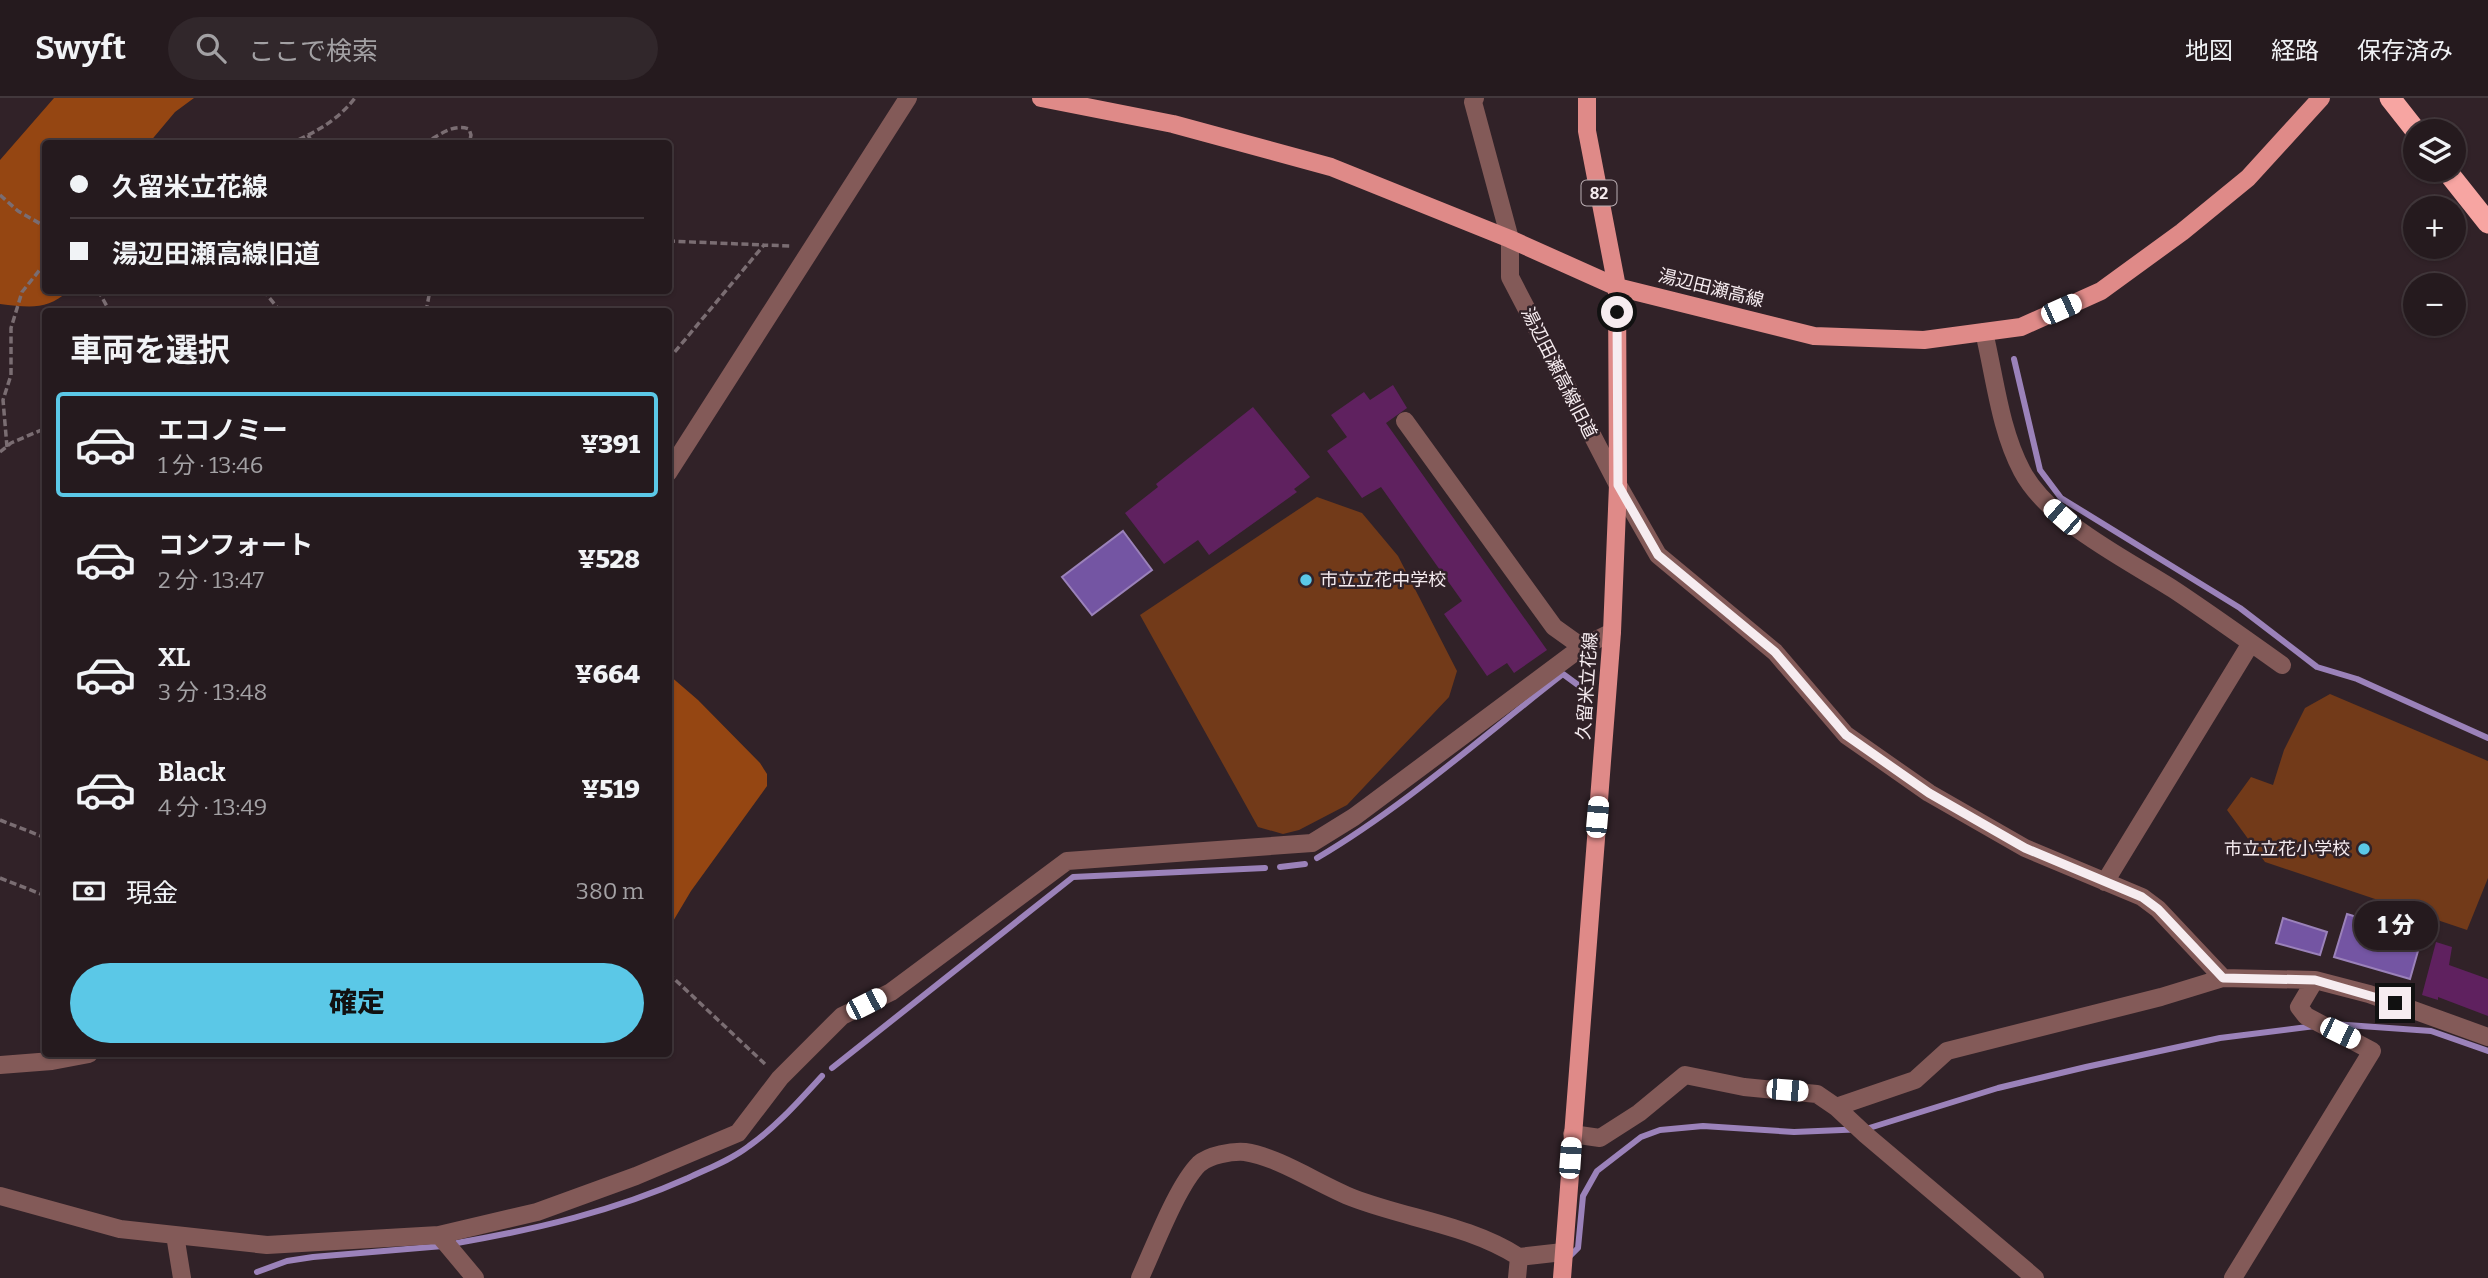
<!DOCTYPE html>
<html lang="ja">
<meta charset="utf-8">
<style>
body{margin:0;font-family:Bitter,"Noto Sans JP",serif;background:#31272b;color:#f1f3f6;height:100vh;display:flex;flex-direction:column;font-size:26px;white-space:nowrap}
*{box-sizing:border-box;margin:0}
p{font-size:23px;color:#a3a1a4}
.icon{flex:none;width:38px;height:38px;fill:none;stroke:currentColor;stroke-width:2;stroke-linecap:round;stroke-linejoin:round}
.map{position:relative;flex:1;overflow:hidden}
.sheet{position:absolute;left:42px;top:210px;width:630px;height:749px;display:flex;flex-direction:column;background:#251a1e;border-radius:7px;box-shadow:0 2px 5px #0004,0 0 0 2px #42383c}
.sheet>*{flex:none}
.banner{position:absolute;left:42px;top:42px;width:630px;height:154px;border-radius:7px;box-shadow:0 2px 5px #0004,0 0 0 2px #42383c;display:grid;align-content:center;height:154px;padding:0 28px;background:#251a1e}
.tools{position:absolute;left:2403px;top:21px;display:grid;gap:14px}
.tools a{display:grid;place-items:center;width:63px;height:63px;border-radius:50%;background:#251a1e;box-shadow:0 2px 5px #0004,0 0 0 2px #42383c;font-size:35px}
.end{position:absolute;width:32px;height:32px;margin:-16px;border:9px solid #f6ecf0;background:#111;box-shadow:0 0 0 4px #111}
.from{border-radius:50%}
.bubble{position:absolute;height:49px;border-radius:24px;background:#251a1e;box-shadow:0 2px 5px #0004,0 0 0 2px #42383c;font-size:23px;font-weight:800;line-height:49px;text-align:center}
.car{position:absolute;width:21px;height:42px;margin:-21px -10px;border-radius:9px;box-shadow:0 0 5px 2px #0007;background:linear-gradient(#fff 24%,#345 0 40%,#fff 0 76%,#345 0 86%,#fff 0)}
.banner b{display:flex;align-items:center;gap:24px;height:66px;font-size:26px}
.banner b+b{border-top:2px solid #42383c}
.banner i{width:18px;height:18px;background:#f1f3f6}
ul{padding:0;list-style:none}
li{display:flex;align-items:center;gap:21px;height:105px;margin:0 14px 10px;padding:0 14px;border:4px solid transparent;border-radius:7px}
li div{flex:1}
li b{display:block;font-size:26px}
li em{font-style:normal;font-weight:800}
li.active{border-color:#5bc8e7}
li>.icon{width:63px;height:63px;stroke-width:1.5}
h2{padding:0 28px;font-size:32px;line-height:84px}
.pay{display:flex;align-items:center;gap:18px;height:77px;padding:0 28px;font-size:26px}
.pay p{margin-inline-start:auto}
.action{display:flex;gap:14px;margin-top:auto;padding:14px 28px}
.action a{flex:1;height:80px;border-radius:42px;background:#5bc8e7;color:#111;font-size:28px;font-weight:800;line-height:80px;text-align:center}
header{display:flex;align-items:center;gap:42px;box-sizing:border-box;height:98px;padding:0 35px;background:#251a1e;border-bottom:2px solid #42383c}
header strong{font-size:33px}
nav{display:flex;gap:38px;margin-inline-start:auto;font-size:24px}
.search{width:490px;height:63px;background:#31272b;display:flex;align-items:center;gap:18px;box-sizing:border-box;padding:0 24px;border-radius:38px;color:#a3a1a4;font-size:26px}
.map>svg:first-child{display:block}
.green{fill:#723a19}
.forest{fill:#954612}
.water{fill:#7455a3;stroke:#9b82ba;stroke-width:2}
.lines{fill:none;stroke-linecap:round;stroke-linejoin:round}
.stream{stroke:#9b82ba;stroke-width:6}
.building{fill:#5f215f}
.path{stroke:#7a6d72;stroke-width:3.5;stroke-dasharray:7 3.5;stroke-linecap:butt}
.minor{stroke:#835a58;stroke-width:18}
.major{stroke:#df8a88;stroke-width:18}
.highway{stroke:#f7a5a2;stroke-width:21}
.route{stroke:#f6ecf0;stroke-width:9}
.poi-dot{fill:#5bc8e7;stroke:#312228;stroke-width:2.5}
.labels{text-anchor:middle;stroke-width:5;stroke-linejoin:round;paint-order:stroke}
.shield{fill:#312228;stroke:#bbafb4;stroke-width:2}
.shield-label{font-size:16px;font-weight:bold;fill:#f6ecf0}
.street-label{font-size:18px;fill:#f6ecf0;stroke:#312228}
.poi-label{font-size:18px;fill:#f6ecf0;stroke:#312228;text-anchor:start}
</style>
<header>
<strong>Swyft</strong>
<div class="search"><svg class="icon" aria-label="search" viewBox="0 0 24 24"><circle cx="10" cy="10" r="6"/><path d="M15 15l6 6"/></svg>ここで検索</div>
<nav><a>地図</a><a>経路</a><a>保存済み</a></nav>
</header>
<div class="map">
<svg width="2488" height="1180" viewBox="0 0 2488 1180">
<rect width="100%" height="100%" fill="#312228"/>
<!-- green -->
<path class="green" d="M 1317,399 L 1362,415 L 1398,458 L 1457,573 L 1449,599 L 1347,707 L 1299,732 L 1283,736 L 1258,729 L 1140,517 Z
M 2330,596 L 2488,663 L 2488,780 L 2467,832 L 2265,764 L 2227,712 L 2251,679 L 2273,687 L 2284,652 L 2305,610 Z"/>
<!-- forest -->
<path class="forest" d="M 54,0 L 194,0 L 175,14 L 149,45 L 46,46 L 46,192 L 68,193 C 47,213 28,209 0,206 L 0,62 Z
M 669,577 L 698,602 L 760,665 L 767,676 L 767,688 L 691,793 L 669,830 Z"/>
<!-- water -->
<path class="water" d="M 1123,433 L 1152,472 L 1092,517 L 1062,479 Z
M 2347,816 L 2422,839 L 2410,881 L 2334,859 Z
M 2283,820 L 2327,834 L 2320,857 L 2276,845 Z"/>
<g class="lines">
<!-- stream -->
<path class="stream" d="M 2014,261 L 2040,372 L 2061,400 L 2240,510 L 2317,569 L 2357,581 L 2488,640
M 1317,760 C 1405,708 1483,638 1563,576 L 1578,587
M 1280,769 L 1305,766
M 2333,926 L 2431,933 L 2488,953
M 832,970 L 1073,779 L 1265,770
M 457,1145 C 537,1131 614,1113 688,1080 C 709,1070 731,1062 749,1048 C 777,1028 799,1003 822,978
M 1568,1160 L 1578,1150 L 1583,1098 L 1597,1073 L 1641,1039 L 1660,1032 L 1703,1028 L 1794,1034 L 1866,1031 L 1998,990 L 2086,969 L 2220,940 L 2315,928
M 257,1174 L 287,1163 L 313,1159 L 443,1148"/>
</g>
<!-- building -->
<path class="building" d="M 1393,287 L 1407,310 L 1386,325 L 1547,552 L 1514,575 L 1507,565 L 1487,578 L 1444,516 L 1462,503 L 1381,389 L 1362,400 L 1327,353 L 1347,339 L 1331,317 L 1364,294 L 1370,302 Z
M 1253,309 L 1310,379 L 1294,391 L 1297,394 L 1209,457 L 1198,442 L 1164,466 L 1125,415 L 1158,389 L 1156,386 Z
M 2436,844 L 2452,849 L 2449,867 L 2488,881 L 2488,918 L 2438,899 L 2438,902 L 2422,897 Z"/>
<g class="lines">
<!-- path -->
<path class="path" d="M 308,37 L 313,46
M 289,46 C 316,34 337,23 355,0
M 423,46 C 438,38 453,25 469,31 L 471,37 L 469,46
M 0,97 L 18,113 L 46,129
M 668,143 L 764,147
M 98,192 L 110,214
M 263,192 L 281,214
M 426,214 L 430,192
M 668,262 L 764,147 L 791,148
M 7,349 L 3,302 L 11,277 L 11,230 L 22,194 L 46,164
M 0,354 L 11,345 L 46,330
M 0,722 L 46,740
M 0,780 L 46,798
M 668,875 L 766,967"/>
<!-- minor -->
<path class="minor" d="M 1475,0 L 1473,4 L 1510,141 L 1510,179 L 1618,387 L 1658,457 L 1775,554 L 1846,637 L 1929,695 L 2025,750 L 2142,799 L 2158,811 L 2223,880
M 1984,234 C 1995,280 2000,332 2022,373 C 2049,424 2128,462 2176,493 C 2212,517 2247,542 2282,567
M 1405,323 L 1554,529 L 1582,549
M 668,375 L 908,0
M 2105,784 L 2251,545
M 0,967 L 52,963 L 89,956
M 1836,1009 L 1915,982 L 1947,953 L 2161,899 L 2223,880 L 2315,882 L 2369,896 L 2488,939
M 1572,1036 L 1600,1040 L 1639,1015 L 1685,977 L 1744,989 L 1817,996 L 1836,1009 L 1866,1037 L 2035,1180
M 0,1098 L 120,1131 L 267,1147 L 439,1137 L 537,1114 L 636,1078 L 738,1035 L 780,980 L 842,918 L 891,894 L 1067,763 L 1312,745 L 1354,719 L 1582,549 L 1612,534
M 175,1137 L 182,1180
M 439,1137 L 475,1180
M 1140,1180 C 1154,1150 1177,1088 1199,1066 C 1209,1057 1232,1053 1245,1054 C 1279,1059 1320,1087 1353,1100 C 1408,1121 1469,1127 1519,1159
M 1517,1180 L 1519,1159 L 1563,1154
M 2233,1180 L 2372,953 L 2306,918 L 2299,909 L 2315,882"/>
<!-- major -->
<path class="major" d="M 1041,0 L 1173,26 L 1331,69 L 1510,141 L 1617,189 L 1814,238 L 1924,242 L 2021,229 L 2101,193 L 2182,134 L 2248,80 L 2321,0
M 1562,1180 L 1612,534 L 1618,387 L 1617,189 L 1587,33 L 1587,0"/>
<!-- highway -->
<path class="highway" d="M 2390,0 L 2416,33
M 2446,72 L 2488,125"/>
</g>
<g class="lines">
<!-- route -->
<path class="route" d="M 1617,214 L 1618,387 L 1658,457 L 1775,554 L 1846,637 L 1929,695 L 2025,750 L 2142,799 L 2158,811 L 2223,880 L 2315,882 L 2395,905"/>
</g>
<!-- markers -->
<g class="poi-dot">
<circle cx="1306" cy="482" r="7"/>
<circle cx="2364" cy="751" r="7"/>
</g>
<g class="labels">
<!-- shield labels -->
<rect class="shield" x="1581.5" y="82.5" width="35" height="25" rx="5"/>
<g class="shield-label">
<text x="1599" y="101">82</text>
</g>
<!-- street labels -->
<g class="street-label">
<text transform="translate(1711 190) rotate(14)" y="6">湯辺田瀬高線</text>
<text transform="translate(1559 275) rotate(63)" y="6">湯辺田瀬高線旧道</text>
<text transform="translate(1587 588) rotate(-86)" y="6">久留米立花線</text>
</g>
<!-- poi labels -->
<g class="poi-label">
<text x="1320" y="488">市立立花中学校</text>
<text x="2350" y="757" text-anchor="end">市立立花小学校</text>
</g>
</g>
</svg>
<div class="tools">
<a><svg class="icon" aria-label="layers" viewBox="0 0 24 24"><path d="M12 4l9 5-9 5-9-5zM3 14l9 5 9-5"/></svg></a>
<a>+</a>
<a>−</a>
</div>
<i class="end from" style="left:1617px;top:214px"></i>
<i class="end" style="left:2395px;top:905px"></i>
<div class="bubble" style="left:2354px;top:803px;width:84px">1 分</div>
<i class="car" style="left:2061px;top:211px;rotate:66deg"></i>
<i class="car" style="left:2062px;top:419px;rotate:311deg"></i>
<i class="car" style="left:1597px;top:719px;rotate:5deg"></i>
<i class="car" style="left:866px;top:906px;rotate:63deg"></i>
<i class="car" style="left:2340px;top:935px;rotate:116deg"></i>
<i class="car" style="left:1787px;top:992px;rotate:95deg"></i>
<i class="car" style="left:1570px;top:1060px;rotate:4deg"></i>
<div class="banner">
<b><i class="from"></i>久留米立花線</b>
<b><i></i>湯辺田瀬高線旧道</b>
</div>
<section class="sheet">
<h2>車両を選択</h2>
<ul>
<li class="active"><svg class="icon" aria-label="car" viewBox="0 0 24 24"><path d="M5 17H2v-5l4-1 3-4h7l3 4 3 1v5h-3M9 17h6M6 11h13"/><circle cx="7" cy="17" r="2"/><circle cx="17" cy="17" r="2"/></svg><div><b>エコノミー</b><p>1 分 · 13:46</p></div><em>¥391</em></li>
<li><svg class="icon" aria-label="car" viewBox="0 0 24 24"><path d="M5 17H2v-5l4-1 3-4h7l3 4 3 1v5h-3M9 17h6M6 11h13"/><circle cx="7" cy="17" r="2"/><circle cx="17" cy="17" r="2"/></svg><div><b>コンフォート</b><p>2 分 · 13:47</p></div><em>¥528</em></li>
<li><svg class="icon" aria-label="car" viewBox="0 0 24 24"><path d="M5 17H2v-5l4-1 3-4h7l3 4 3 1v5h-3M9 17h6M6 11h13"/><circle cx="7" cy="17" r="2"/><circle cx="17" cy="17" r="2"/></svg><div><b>XL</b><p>3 分 · 13:48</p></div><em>¥664</em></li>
<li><svg class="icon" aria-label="car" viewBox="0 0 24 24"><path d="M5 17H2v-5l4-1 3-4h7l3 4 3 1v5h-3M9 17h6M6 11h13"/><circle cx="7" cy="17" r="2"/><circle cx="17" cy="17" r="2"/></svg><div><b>Black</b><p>4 分 · 13:49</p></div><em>¥519</em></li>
</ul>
<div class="pay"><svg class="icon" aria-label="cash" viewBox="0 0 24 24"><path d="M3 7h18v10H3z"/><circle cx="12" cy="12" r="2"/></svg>現金<p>380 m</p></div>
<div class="action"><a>確定</a></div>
</section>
</div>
